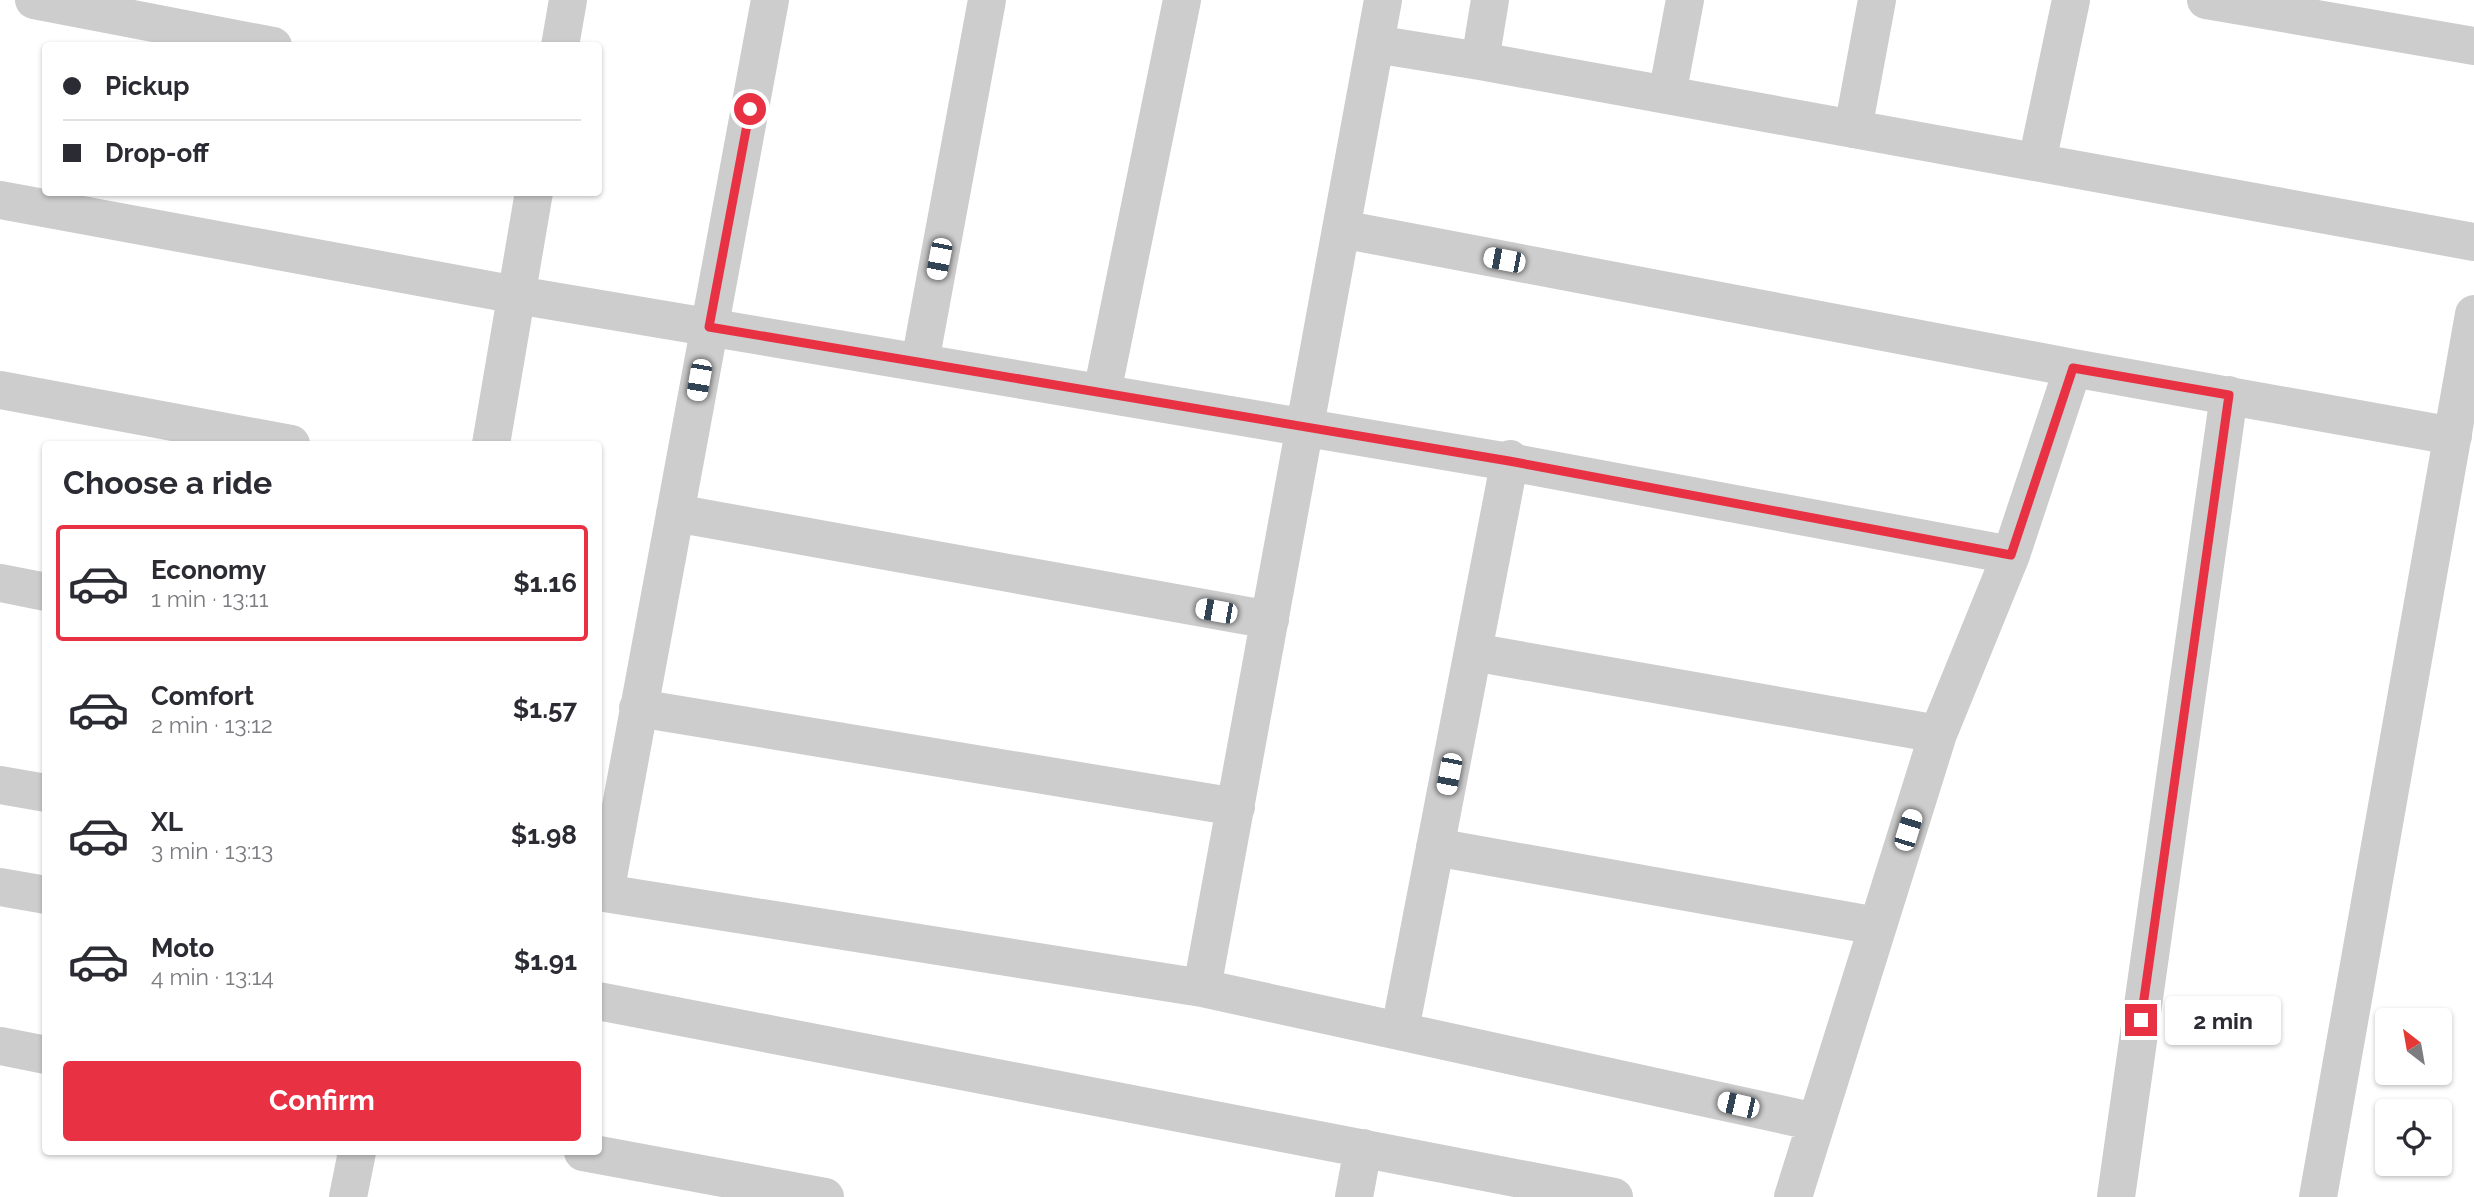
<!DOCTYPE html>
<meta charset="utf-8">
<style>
body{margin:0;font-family:Raleway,sans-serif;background:#f2f2f3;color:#2b2b33;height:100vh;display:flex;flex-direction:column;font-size:26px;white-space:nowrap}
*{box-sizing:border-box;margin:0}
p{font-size:23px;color:#7c7c81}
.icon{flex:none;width:38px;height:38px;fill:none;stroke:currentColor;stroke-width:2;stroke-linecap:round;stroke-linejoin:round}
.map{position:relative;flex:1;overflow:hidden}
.sheet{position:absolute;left:42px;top:441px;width:560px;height:714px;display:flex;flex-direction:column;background:#fff;border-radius:7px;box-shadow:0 2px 5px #0004}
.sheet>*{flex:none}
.banner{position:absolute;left:42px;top:42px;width:560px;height:154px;border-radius:7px;box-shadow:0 2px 5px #0004;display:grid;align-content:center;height:154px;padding:0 21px;background:#fff}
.needle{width:46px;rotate:329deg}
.tools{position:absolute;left:2375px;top:1008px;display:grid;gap:14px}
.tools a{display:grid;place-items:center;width:77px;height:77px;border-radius:7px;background:#fff;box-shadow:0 2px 5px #0004;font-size:35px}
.end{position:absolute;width:32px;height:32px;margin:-16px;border:9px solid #e83244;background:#fff;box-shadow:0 0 0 4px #fff}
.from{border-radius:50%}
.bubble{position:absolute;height:49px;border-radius:7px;background:#fff;box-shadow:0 2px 5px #0004;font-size:23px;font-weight:700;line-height:49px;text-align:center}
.car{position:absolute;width:21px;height:42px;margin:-21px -10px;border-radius:9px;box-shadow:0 0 5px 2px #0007;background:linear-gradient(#fff 24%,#345 0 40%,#fff 0 76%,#345 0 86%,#fff 0)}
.banner b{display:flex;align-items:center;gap:24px;height:66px;font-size:26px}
.banner b+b{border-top:2px solid #e1e1e2}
.banner i{width:18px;height:18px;background:#2b2b33}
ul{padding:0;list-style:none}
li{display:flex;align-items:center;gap:21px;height:116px;margin:0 14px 10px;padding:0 7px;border:4px solid transparent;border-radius:7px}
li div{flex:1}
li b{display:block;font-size:26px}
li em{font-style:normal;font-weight:700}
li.selected{border-color:#e83244}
li>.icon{width:63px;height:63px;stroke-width:1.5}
h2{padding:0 21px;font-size:32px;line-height:84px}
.cta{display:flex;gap:14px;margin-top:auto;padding:14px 21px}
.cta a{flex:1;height:80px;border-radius:7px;background:#e83244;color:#fff;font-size:28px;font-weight:700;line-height:80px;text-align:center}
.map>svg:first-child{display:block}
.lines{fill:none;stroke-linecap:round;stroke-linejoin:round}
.minor{stroke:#cdcdcd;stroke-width:38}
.route{stroke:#e83244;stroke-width:9}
</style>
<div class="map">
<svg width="2474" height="1197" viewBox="0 0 2474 1197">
<rect width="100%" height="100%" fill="#fff"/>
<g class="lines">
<!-- minor -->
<path class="minor" d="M 34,0 L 273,46
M 2206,0 L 2474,46
M 1375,44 L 1480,61 L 2474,242
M 560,46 L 568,0
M 1480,61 L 1490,0
M 1667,95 L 1685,0
M 1853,129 L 1877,0
M 2037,162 L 2071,0
M 0,200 L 517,295 L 1509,462 L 2011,555
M 1341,229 L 2073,368 L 2453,436
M 920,362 L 987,0
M 0,390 L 291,444
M 1102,393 L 1182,0
M 491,444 L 534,192
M 675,513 L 1270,620
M 0,583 L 46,592
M 1473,652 L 1938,734
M 638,708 L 1236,807
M 0,785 L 46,793
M 1435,847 L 1877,926
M 0,887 L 46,895
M 598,892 L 1202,988 L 1816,1122
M 605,893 L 770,0
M 1202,988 L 1383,0
M 598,1001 L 1614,1197
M 1400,1030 L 1510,459
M 0,1046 L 46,1055
M 583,1152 L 825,1197
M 348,1197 L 357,1152
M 1354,1197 L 1363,1148
M 1793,1197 L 1938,734 L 2011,555 L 2073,368
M 2116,1197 L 2229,395
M 2318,1197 L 2474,314"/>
</g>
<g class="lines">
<!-- route -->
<path class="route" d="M 750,109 L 709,327 L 1509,461 L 2011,555 L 2073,368 L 2229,395 L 2141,1020"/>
</g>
</svg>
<div class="tools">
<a><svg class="needle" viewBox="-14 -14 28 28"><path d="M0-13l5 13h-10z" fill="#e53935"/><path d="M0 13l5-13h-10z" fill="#7c7c81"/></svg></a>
<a><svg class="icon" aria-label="locate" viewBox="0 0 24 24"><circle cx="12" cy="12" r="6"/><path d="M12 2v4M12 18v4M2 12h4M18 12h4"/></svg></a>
</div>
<i class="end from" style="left:750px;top:109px"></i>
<i class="end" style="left:2141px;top:1020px"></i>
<div class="bubble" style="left:2165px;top:996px;width:116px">2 min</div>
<i class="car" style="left:939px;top:259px;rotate:191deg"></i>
<i class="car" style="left:1504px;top:260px;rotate:281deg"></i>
<i class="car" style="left:699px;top:380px;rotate:190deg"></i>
<i class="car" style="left:1216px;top:611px;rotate:280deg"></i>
<i class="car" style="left:1449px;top:774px;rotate:191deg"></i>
<i class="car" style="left:1908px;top:830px;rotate:17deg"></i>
<i class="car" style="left:1738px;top:1105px;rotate:283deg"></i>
<div class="banner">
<b><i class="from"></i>Pickup</b>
<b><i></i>Drop-off</b>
</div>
<section class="sheet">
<h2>Choose a ride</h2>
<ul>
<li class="selected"><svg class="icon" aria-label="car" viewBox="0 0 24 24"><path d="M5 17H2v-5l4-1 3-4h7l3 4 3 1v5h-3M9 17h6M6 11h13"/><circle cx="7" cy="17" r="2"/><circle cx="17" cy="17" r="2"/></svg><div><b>Economy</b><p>1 min · 13:11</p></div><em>$1.16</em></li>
<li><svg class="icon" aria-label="car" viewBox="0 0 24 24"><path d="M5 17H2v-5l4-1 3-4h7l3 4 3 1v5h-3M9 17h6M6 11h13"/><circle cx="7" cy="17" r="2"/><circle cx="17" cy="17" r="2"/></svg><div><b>Comfort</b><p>2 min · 13:12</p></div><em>$1.57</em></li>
<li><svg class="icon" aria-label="car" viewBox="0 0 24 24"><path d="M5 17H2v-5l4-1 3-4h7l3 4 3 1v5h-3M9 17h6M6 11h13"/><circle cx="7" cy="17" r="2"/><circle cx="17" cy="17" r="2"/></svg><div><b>XL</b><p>3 min · 13:13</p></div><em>$1.98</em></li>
<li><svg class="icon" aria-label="car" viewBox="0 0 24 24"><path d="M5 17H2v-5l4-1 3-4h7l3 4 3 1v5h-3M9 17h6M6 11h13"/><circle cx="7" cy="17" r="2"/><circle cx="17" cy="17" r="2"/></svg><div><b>Moto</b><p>4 min · 13:14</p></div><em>$1.91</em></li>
</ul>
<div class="cta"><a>Confirm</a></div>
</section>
</div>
